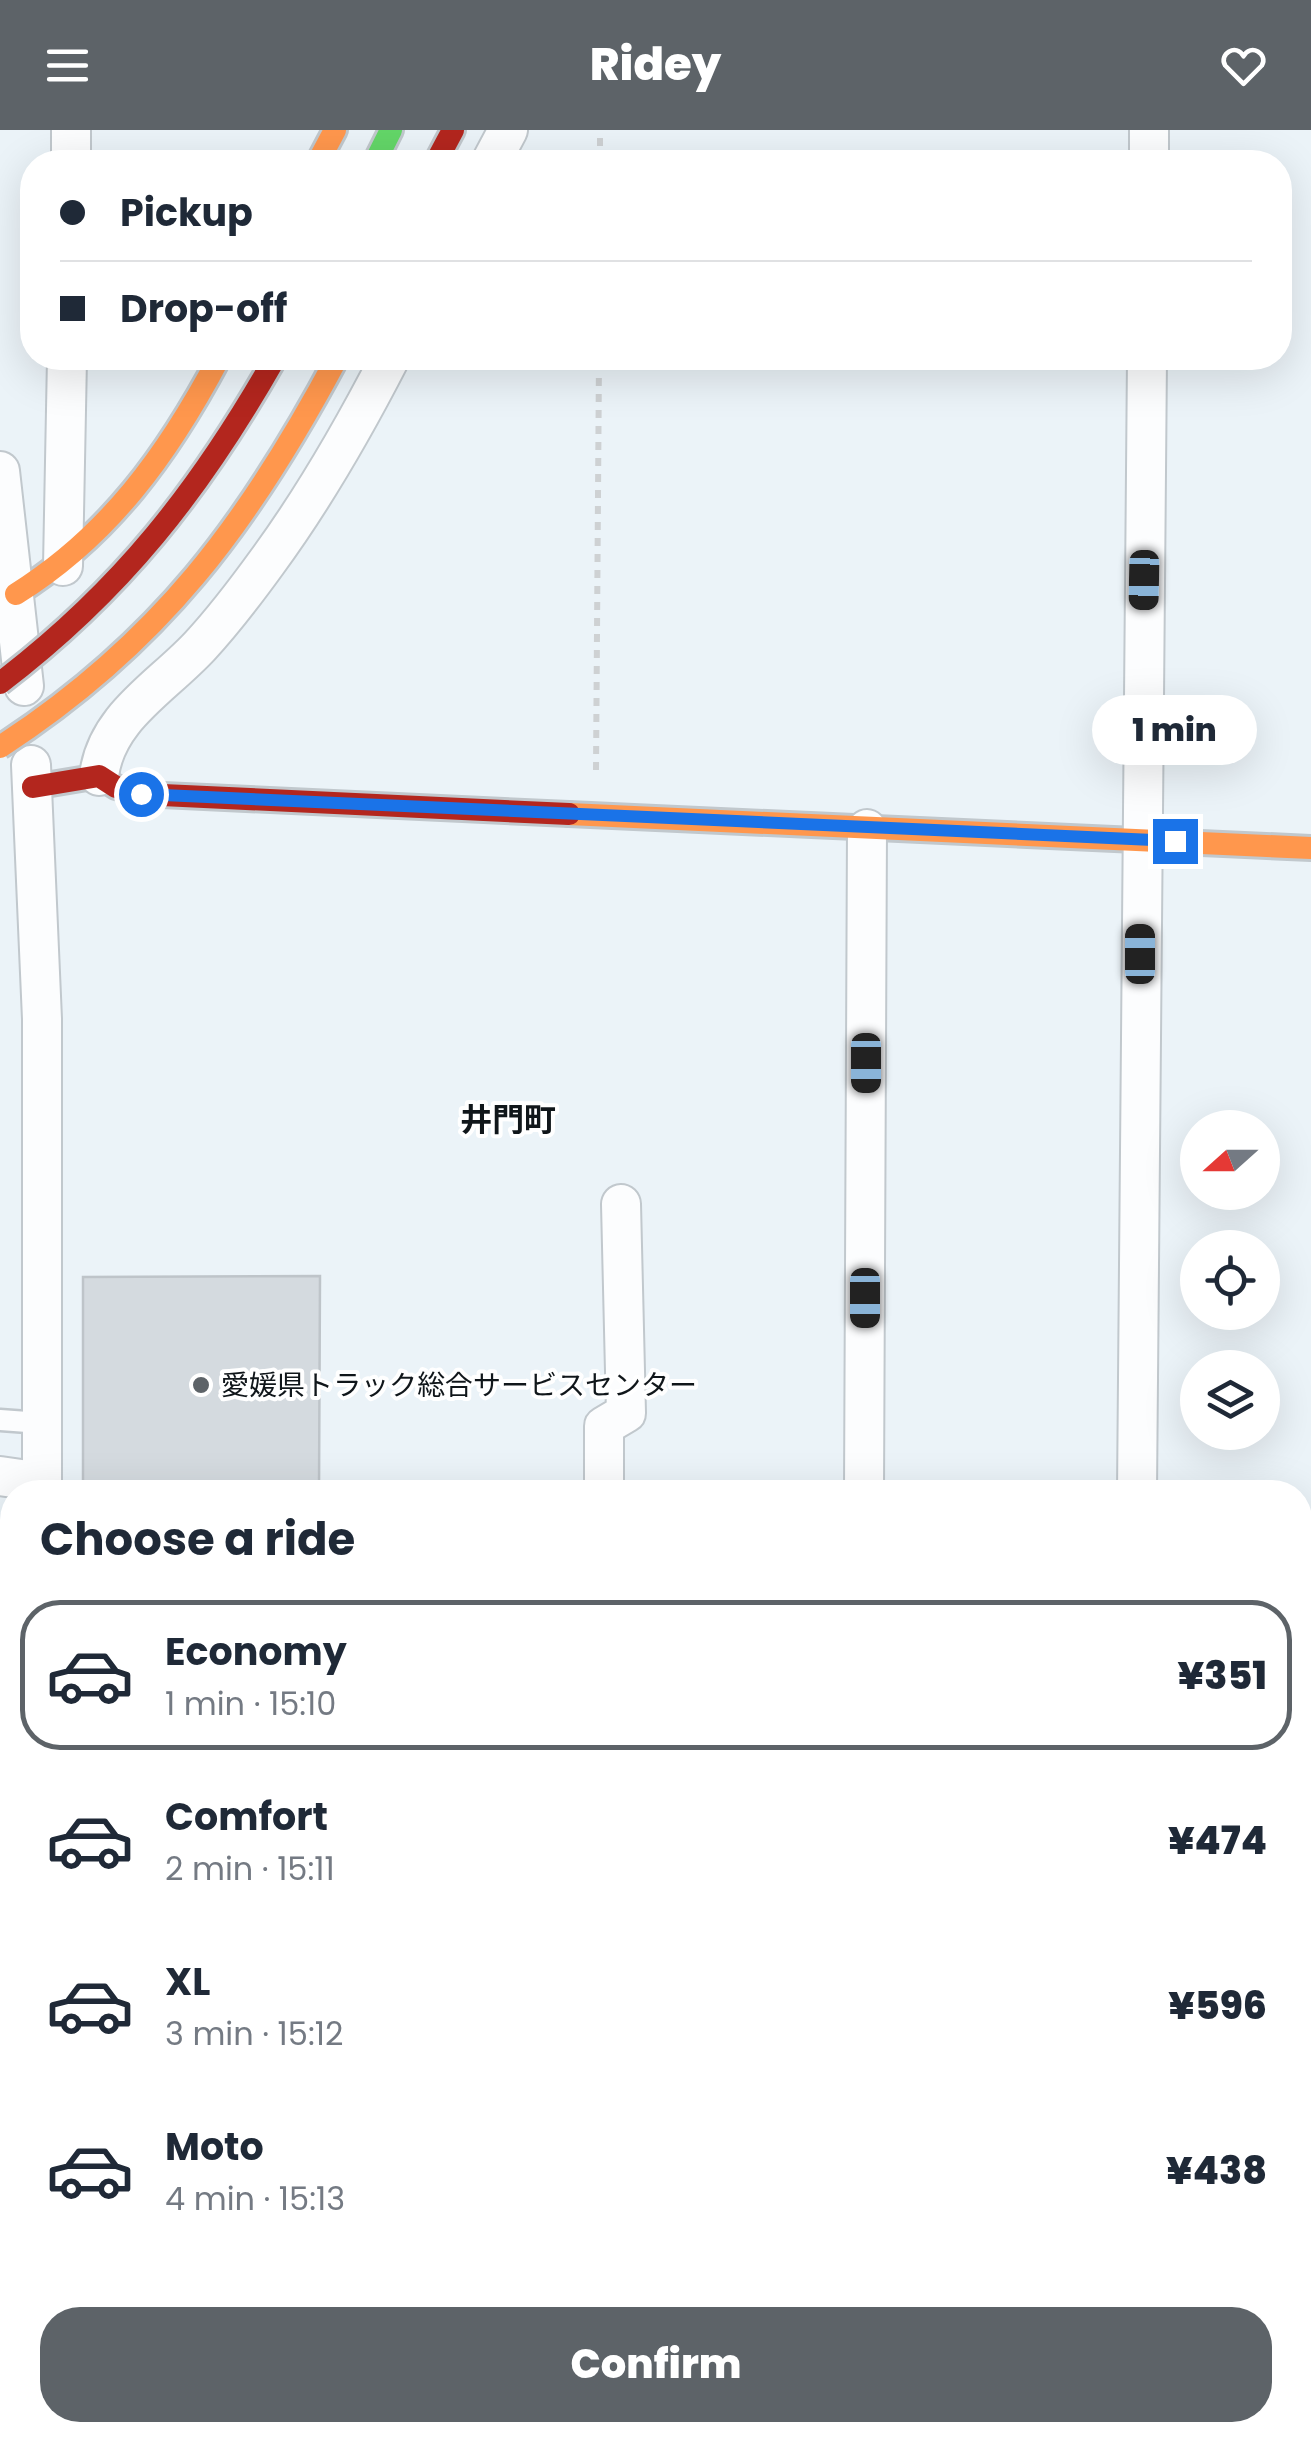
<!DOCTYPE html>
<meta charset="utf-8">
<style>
body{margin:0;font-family:Poppins,"Noto Sans JP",sans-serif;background:#f2f2f3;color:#1f2937;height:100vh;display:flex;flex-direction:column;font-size:38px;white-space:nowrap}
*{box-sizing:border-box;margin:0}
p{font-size:32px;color:#747a83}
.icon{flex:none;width:55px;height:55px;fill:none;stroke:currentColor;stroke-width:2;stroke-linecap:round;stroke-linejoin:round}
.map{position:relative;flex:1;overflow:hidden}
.sheet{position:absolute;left:0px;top:1350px;width:1312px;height:962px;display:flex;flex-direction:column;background:#fff;border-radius:40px 40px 0 0;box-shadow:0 10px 40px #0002}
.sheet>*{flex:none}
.guide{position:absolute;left:20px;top:20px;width:1272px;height:220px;border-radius:40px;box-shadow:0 10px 40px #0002;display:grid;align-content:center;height:220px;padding:0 40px;background:#fff}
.needle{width:65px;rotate:249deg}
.buttons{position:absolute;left:1180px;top:980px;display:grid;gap:20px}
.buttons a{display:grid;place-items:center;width:100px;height:100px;border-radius:50%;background:#fff;box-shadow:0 10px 40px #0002;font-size:50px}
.end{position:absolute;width:45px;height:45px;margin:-22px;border:12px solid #1a73e8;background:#fff;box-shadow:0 0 0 5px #fff}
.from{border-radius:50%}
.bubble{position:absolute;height:70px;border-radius:35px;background:#fff;box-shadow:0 10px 40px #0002;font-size:32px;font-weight:800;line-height:70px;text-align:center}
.car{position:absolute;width:30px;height:60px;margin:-30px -15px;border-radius:12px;box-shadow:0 0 8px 2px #0007;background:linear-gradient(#222 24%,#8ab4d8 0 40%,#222 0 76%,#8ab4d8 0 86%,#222 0)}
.guide b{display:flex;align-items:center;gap:35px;height:95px;font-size:38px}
.guide b+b{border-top:2px solid #e0e1e3}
.guide i{width:25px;height:25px;background:#1f2937}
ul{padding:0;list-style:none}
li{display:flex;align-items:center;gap:30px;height:150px;margin:0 20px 15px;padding:0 20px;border:5px solid transparent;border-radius:40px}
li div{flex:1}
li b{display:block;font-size:38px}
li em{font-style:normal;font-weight:800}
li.selected{border-color:#5d6368}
li>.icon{width:90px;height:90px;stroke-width:1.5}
h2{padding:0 40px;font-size:45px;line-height:120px}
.button{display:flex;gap:20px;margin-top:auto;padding:20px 40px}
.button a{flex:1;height:115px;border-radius:40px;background:#5d6368;color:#fff;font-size:40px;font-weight:800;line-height:115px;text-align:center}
header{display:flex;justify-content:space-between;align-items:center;height:130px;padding:0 40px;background:#5d6368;color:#fff;font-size:45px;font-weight:800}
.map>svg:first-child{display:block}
.green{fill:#d1d5f7}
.building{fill:#d4dadf;stroke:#bec4c9;stroke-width:2.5}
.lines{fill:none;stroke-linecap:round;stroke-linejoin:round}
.lane-casing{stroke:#c1c8cd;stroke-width:25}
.street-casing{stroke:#c1c8cd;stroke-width:42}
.fast-casing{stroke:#c1c8cd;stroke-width:28}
.slow-casing{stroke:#c1c8cd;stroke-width:28}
.jam-casing{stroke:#c1c8cd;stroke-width:28}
.path{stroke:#ced1d3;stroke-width:6;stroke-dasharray:8 8;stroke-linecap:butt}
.lane{stroke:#fcfdfe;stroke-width:20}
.street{stroke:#fcfdfe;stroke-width:38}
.fast{stroke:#63d668;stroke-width:22}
.slow{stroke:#ff974d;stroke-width:22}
.jam{stroke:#b3261e;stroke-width:22}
.slow-bridge-casing{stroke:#c1c8cd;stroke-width:28;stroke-linecap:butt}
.jam-bridge-casing{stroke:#c1c8cd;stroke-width:28;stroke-linecap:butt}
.slow-bridge{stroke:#ff974d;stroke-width:22}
.jam-bridge{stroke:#b3261e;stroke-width:22}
.route{stroke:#1a73e8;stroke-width:12}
.poi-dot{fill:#5d6368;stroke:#fff;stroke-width:4}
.labels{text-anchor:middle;stroke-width:8;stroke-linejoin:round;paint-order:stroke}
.poi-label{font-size:28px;fill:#10161a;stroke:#fff;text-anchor:start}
.quarter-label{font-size:32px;font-weight:bold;fill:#10161a;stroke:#fff}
</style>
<header><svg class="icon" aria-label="menu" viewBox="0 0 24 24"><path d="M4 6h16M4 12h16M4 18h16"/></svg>Ridey<svg class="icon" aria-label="heart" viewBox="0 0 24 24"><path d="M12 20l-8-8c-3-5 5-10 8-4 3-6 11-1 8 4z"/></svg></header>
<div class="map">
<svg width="1311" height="2312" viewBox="0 0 1311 2312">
<rect width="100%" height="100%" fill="#ebf3f8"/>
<!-- green -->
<path class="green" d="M 285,2300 L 498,2300 L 496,2312 L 288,2312 Z
M 689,2300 L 846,2300 L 853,2312 L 696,2312 Z"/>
<!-- building -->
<path class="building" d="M 320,1146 L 319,1362 L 83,1362 L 83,1147 Z"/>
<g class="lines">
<!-- lane casing -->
<g class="lane-casing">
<path id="lane" d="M 0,1290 L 41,1293"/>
</g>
<!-- street casing -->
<g class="street-casing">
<path id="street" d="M 71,32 L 71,0
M 491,32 L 508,0
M 1149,32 L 1149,0
M 0,341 L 24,556
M 63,436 L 67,228
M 31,635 L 42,889 L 42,1362
M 99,646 C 106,587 161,558 200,516 C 224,490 246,461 267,432 C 314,368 354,298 390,228
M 0,1346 L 42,1352
M 604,1362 L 604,1296 L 626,1283 L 621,1074
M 864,1362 L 867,699
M 1137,1362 L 1147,228
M 1300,1723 L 1311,1726
M 0,2096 L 12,2093
M 56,2300 L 56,2312"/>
</g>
<!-- fast casing -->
<g class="fast-casing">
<path id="fast" d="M 375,32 L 391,0"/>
</g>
<!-- slow casing -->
<g class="slow-casing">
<path id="slow" d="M 318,32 L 335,0
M 16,464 C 109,406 168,324 219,228
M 569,684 L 1311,718"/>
</g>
<!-- jam casing -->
<g class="jam-casing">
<path id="jam" d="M 436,32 L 453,0
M 33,657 L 99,646 L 116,657 L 141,664 L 569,684"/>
</g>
<!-- path -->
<path class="path" d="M 600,32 L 600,0
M 596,640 L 599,228"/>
<!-- lane -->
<use href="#lane" class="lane"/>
<!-- street -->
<use href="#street" class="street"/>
<!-- fast -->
<use href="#fast" class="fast"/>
<!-- slow -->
<use href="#slow" class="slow"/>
<!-- jam -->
<use href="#jam" class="jam"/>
<!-- slow-bridge casing -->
<g class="slow-bridge-casing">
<path id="slow-bridge" d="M 0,617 C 159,514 249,393 337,228"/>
</g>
<!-- jam-bridge casing -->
<g class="jam-bridge-casing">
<path id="jam-bridge" d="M 0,553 C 121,461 200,360 275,228"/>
</g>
<!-- slow-bridge -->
<use href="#slow-bridge" class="slow-bridge"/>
<!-- jam-bridge -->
<use href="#jam-bridge" class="jam-bridge"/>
</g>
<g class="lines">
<!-- route -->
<path class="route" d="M 141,664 L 1175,711"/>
</g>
<!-- markers -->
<circle class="poi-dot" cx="201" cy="1255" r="10"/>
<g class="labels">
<!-- poi labels -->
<g class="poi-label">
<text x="221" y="1265">愛媛県トラック総合サービスセンター</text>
</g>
<!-- quarter labels -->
<g class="quarter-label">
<text x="508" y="1001">井門町</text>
</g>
</g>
</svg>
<div class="buttons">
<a><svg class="needle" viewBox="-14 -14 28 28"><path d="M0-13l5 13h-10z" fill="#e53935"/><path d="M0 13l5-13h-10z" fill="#747a83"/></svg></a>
<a><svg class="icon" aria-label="locate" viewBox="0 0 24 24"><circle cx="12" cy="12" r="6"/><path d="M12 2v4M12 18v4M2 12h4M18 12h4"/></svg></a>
<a><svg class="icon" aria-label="layers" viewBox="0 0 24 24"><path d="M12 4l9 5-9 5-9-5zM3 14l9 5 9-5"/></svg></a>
</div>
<i class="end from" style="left:141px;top:664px"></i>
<i class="end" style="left:1175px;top:711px"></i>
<div class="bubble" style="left:1092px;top:565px;width:165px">1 min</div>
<i class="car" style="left:1144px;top:450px;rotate:181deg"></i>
<i class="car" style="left:1140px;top:824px;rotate:0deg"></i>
<i class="car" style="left:866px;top:933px;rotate:180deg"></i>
<i class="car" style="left:865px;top:1168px;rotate:180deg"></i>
<div class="guide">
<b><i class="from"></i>Pickup</b>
<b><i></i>Drop-off</b>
</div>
<section class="sheet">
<h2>Choose a ride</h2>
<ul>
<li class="selected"><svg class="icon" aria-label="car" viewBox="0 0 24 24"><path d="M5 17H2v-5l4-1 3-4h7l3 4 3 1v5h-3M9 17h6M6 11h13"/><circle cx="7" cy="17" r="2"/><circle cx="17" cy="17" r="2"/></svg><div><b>Economy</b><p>1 min · 15:10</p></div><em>¥351</em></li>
<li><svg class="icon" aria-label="car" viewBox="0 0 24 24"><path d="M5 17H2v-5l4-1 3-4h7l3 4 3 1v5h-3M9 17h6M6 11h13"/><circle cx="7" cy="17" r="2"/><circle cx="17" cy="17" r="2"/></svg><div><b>Comfort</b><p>2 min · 15:11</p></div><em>¥474</em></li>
<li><svg class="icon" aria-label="car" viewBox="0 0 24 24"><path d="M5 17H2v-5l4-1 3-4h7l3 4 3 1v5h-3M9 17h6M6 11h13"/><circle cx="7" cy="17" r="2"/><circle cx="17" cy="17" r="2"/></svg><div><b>XL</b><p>3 min · 15:12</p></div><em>¥596</em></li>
<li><svg class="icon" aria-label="car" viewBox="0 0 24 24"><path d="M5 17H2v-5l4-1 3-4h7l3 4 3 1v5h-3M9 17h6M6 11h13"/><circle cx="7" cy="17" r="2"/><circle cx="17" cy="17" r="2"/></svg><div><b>Moto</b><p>4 min · 15:13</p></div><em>¥438</em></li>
</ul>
<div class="button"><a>Confirm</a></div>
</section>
</div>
